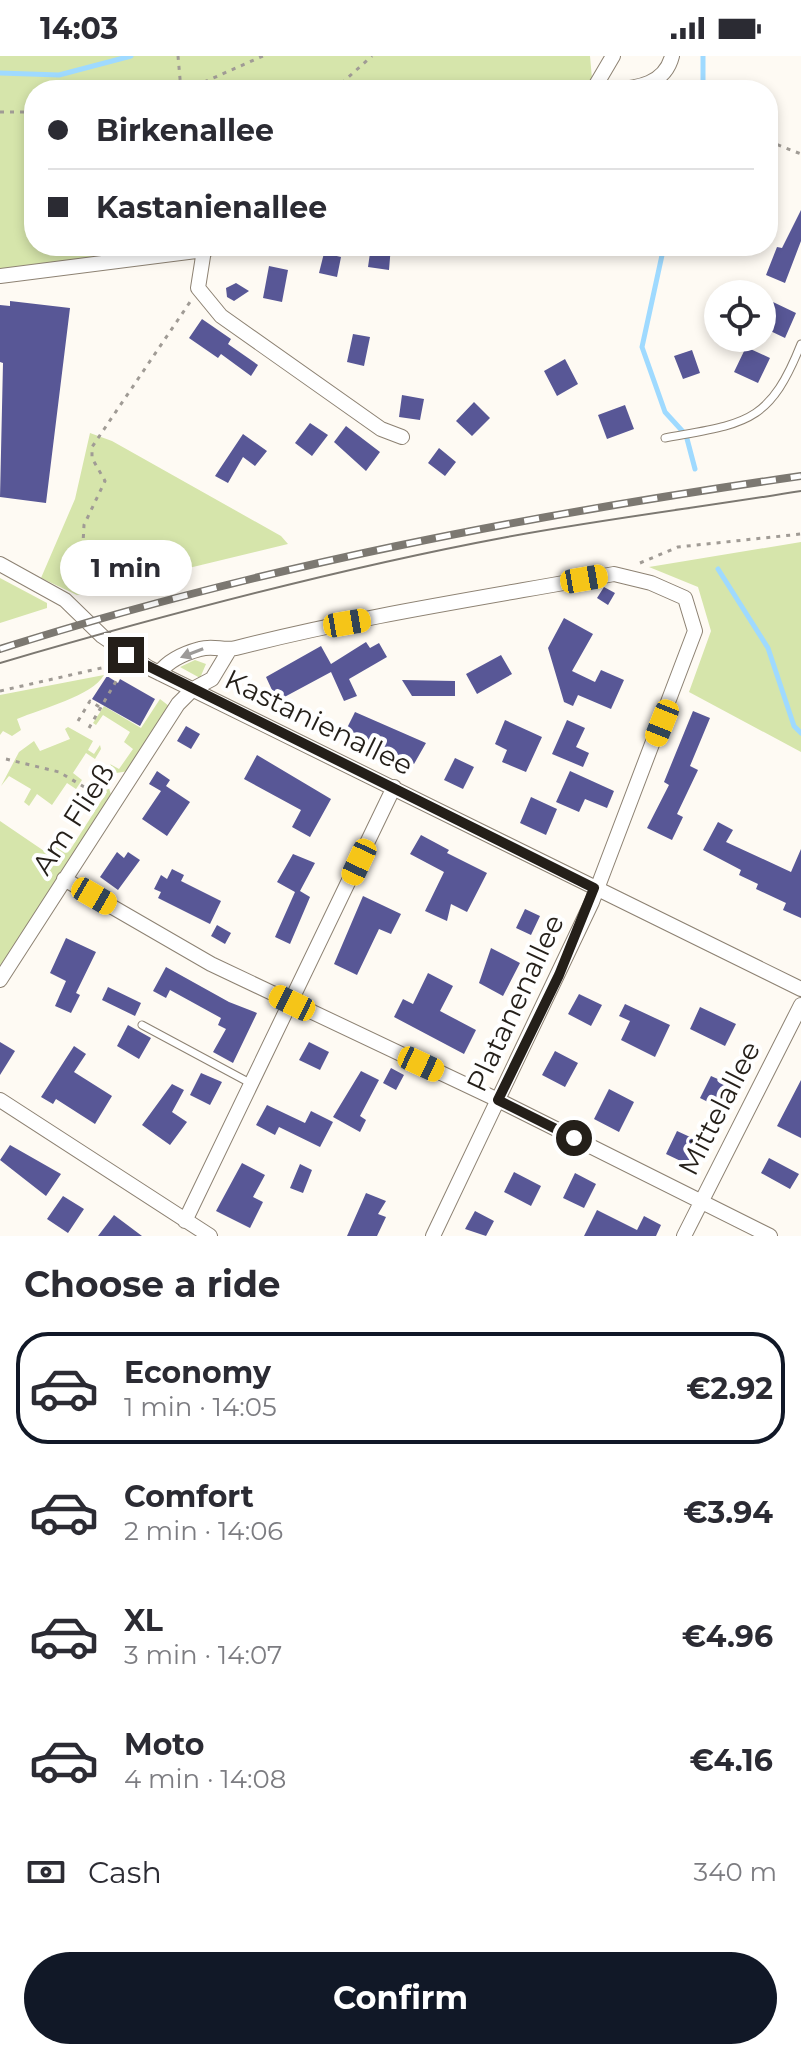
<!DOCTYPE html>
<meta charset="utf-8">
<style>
body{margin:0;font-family:Montserrat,sans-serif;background:#f7f7f7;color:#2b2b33;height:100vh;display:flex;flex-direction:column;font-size:30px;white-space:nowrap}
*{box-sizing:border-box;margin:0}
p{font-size:26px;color:#7c7c81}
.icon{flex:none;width:44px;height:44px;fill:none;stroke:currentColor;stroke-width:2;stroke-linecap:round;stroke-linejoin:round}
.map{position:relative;height:1180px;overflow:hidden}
.drawer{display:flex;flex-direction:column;background:#fff;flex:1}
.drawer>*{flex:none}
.banner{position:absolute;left:24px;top:24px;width:754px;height:176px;border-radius:32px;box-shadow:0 4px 12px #0003;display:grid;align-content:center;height:176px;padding:0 24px;background:#fff}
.buttons{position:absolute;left:704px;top:224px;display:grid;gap:16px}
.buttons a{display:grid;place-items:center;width:72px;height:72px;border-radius:50%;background:#fff;box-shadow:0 4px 12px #0003;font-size:40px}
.end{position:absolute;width:36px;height:36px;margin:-18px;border:10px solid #241f19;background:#fff;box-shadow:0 0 0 4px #fff}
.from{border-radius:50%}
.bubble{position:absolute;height:56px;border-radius:28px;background:#fff;box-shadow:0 4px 12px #0003;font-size:26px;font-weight:700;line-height:56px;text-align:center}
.car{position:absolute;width:24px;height:48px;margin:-24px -12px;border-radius:10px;box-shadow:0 0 6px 2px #0007;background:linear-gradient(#f5c518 24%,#345 0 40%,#f5c518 0 76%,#345 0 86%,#f5c518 0)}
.banner b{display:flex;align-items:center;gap:28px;height:76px;font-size:30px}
.banner b+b{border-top:2px solid #e1e1e2}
.banner i{width:20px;height:20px;background:#2b2b33}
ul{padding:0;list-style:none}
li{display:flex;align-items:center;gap:24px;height:112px;margin:0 16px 12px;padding:0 8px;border:4px solid transparent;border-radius:32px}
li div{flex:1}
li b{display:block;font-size:30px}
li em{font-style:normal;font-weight:700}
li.on{border-color:#111827}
li>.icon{width:72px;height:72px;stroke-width:1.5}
h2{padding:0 24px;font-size:36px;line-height:96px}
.pay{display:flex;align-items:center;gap:20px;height:88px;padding:0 24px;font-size:30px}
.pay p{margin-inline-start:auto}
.primary-button{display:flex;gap:16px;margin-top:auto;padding:16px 24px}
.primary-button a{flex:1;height:92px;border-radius:48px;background:#111827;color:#fff;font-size:32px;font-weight:700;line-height:92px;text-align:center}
.status{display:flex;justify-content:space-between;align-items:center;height:56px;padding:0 40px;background:#fff;direction:ltr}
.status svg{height:22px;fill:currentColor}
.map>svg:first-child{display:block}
.green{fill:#d6e5ab}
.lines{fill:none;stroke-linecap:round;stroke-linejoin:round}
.stream{stroke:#9fdaff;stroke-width:5}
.building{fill:#585796}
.service-casing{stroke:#8d8273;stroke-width:9}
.minor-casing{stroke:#8d8273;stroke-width:16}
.path{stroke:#a09b95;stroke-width:3;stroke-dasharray:4 6;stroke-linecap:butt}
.service{stroke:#fff;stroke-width:7}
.minor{stroke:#fff;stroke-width:14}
.tram{stroke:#7c7871;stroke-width:2}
.rail-casing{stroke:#7c7871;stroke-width:8}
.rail{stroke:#fff;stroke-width:5;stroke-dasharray:15;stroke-linecap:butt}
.oneway{fill:#9c9a98}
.route{stroke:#241f19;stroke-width:10}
.labels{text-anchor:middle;stroke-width:8;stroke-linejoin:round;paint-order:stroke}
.street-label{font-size:28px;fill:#241f19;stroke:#fff}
</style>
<div class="status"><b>14:03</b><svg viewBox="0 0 49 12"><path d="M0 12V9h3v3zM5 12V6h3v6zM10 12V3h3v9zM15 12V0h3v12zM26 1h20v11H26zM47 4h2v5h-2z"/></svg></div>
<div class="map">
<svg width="801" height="1180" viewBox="0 0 801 1180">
<rect width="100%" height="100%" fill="#fefaf3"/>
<!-- green -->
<path class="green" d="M 0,0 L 590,0 L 593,34 L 34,34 L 34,190 L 206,190 L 0,220 Z
M 90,377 L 112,385 L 281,480 L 288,488 L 77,539 L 41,522 L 75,443 Z
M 801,486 L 801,696 L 689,636 L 711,575 L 698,531 L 649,511 Z
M 0,522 L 47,547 L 47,552 L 0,567 Z
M 195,604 L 206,608 L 200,622 L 180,611 Z
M 104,619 C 92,640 43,652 17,663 L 21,674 L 12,680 L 3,675 L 0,679 L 0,639 Z
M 160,643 L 169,650 L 167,655 L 129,715 L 116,717 L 110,708 L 119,713 L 133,693 L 124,686 L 130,676 L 103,659 L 96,669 L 93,667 L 104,650 L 141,672 Z
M 68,671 L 93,685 L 88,694 L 94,698 L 100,689 L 101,693 L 95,703 L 86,697 L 73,717 L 82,724 L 76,733 L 67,727 L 52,749 L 37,738 L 29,750 L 24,746 L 31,733 L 9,720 L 1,730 L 19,696 L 34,685 L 40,695 L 70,683 L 65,673 Z
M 97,728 L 108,729 L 112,742 L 0,910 L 0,765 L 50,799 L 59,787 L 70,794 L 107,736 Z"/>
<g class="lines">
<!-- stream -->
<path class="stream" d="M 0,17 L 59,19 L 131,0
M 703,31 L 703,0
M 664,190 L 642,291 L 665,356 L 686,379 L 695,413
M 718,513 L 768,592 L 794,670 L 801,677"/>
</g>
<!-- building -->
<path class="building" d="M 801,154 L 801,185 L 785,227 L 766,219 L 777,191 L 782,192 Z
M 371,190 L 391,190 L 389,214 L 368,211 Z
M 324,197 L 341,201 L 337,221 L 319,217 Z
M 269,210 L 288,214 L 282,246 L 263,242 Z
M 236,227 L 249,235 L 234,245 L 227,241 L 226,232 Z
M 10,245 L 70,252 L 46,447 L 0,441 L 3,307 L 0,306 L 0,249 L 10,250 Z
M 773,246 L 796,257 L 785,282 L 762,271 Z
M 202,263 L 231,283 L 228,288 L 258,309 L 251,320 L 221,298 L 218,302 L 189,282 Z
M 353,278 L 370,281 L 364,310 L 347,306 Z
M 746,291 L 770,302 L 758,327 L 734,316 Z
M 692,294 L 700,317 L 683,323 L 674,300 Z
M 565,303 L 578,328 L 557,340 L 544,315 Z
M 402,339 L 424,343 L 420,364 L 399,361 Z
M 474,346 L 490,362 L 472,380 L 456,365 Z
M 625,349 L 634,373 L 607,383 L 598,359 Z
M 310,367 L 328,379 L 312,400 L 295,387 Z
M 346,370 L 380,396 L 366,415 L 334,386 Z
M 243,378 L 267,395 L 255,410 L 243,401 L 228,427 L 215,420 Z
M 439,392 L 456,406 L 445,420 L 428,407 Z
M 604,531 L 615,537 L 608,549 L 597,542 Z
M 564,562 L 593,578 L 572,615 L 595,626 L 601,614 L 624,624 L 611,653 L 578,639 L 573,650 L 564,646 L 548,592 Z
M 366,586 L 370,592 L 379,587 L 387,601 L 349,623 L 357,640 L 344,645 L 331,616 L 277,645 L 266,621 L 321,590 L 331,608 Z
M 501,599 L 512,618 L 477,638 L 466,618 Z
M 107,620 L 118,627 L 120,623 L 155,643 L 140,670 L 92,643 Z
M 402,624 L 455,625 L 455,640 L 412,640 Z
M 693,655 L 710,662 L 690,710 L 698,714 L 677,758 L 683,761 L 672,784 L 647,772 L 669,729 L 664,726 Z
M 355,656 L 426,687 L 414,708 L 371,685 L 369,690 L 344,678 Z
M 505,664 L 542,681 L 526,716 L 502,706 L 507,694 L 495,688 Z
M 567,664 L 585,672 L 576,691 L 589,697 L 583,711 L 552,698 Z
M 186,670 L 200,678 L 191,693 L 177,685 Z
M 257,699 L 331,743 L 310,781 L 292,771 L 301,754 L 244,723 Z
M 455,702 L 474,711 L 463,733 L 444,724 Z
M 157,715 L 170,724 L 166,730 L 190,746 L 167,780 L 142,763 L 161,735 L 149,728 Z
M 570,715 L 614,735 L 607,752 L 585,743 L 579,756 L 556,746 Z
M 531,741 L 557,753 L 546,779 L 520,767 Z
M 718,766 L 733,774 L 726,786 L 791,816 L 801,793 L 801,862 L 783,854 L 786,847 L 756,833 L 758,828 L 739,819 L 741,814 L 703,794 Z
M 421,779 L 449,794 L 447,797 L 487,817 L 467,856 L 451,848 L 447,865 L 425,855 L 444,816 L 410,798 Z
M 117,796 L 124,802 L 128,796 L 140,804 L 118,834 L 100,821 Z
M 293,798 L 315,807 L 300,835 L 310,841 L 290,888 L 275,881 L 295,836 L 277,826 Z
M 172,813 L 184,819 L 181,825 L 221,845 L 210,868 L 158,842 L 161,836 L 154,833 L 161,819 L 167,823 Z
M 363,840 L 401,858 L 391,878 L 379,873 L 357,919 L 334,908 Z
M 525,853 L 540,860 L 531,879 L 516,872 Z
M 217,869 L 231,877 L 225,888 L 211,880 Z
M 66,882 L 96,896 L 76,937 L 80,939 L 71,957 L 55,950 L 66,925 L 50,917 Z
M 491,892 L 520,907 L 503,940 L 479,927 Z
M 166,911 L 229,946 L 257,957 L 233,1007 L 213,996 L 226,973 L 218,969 L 221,962 L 170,934 L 166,942 L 153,935 Z
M 428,917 L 453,930 L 440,955 L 476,974 L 464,998 L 394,961 L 403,943 L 413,948 Z
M 108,931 L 141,947 L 135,960 L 102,944 Z
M 579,938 L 602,949 L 591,970 L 568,958 Z
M 625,948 L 670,969 L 655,1001 L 621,984 L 630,965 L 619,960 Z
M 700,951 L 736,968 L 725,990 L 690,973 Z
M 128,969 L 151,982 L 139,1003 L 117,990 Z
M 0,986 L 15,995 L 0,1019 Z
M 309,986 L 329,996 L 320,1014 L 299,1004 Z
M 74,990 L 86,998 L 74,1016 L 112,1040 L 95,1068 L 56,1043 L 53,1048 L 41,1041 Z
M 555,995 L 578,1007 L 565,1031 L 542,1019 Z
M 391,1012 L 404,1019 L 396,1034 L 383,1027 Z
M 361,1015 L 379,1024 L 360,1060 L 366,1064 L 360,1076 L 333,1061 Z
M 201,1017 L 222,1026 L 210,1049 L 190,1039 Z
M 711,1020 L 729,1028 L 718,1051 L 700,1042 Z
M 801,1024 L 801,1082 L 777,1070 Z
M 172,1028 L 184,1034 L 172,1056 L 187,1066 L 170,1089 L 142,1069 Z
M 609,1033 L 634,1046 L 619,1076 L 594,1063 Z
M 267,1049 L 305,1067 L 311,1055 L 333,1066 L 320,1091 L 279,1071 L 275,1079 L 256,1069 Z
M 677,1075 L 701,1086 L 689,1109 L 666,1098 Z
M 10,1089 L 61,1118 L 46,1140 L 0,1104 Z
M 769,1102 L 799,1118 L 790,1133 L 761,1117 Z
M 242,1107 L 265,1119 L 253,1141 L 263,1146 L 250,1172 L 216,1155 Z
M 300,1108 L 312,1114 L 303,1137 L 290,1132 Z
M 514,1116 L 541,1130 L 531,1150 L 504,1136 Z
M 575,1117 L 596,1128 L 584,1152 L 563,1142 Z
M 366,1137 L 386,1145 L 378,1158 L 386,1161 L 377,1180 L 347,1180 Z
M 63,1140 L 84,1153 L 68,1177 L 47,1163 Z
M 597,1154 L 637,1174 L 644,1160 L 661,1169 L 656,1180 L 584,1180 Z
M 475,1155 L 494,1165 L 486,1180 L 465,1173 Z
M 114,1159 L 142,1180 L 98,1180 Z"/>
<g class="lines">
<!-- service casing -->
<g class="service-casing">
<path id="service" d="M 665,382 C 745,367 769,369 801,288
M 142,969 L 250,1027"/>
</g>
<!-- minor casing -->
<g class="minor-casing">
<path id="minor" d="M 593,34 L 613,0
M 613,34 C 638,32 665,28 672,0
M 219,190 L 204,194 L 198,232 L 221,260 L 381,373 L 402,381
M 0,220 L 204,194
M 0,508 L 65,544 L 102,580 L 149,612 L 801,933
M 159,617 C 168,605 185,597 200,593 C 213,589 224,595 236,592 C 360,560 488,541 614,518 L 651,527 L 685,542 L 695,575 L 592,846 L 433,1180
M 64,823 L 211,908 L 498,1044 L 770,1180
M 0,924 L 178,648 L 193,633 L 212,623 L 230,593
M 0,1044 L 210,1180
M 185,1165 L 394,731
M 684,1180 L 801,949"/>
</g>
<!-- path -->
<path class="path" d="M 178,0 L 181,34
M 186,34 L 263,0
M 334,34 L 372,0
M 0,56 L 34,56
M 768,85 L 801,98
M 640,507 L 678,491 L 801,478
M 72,530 L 82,506 L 84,469 L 105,425 L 92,402 L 92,391 L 190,246
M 0,635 L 119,608
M 78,665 L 90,645 L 101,652
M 89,672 L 119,620 L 117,613
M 6,703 L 59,716 L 86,732"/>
<!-- service -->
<use href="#service" class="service"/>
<!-- minor -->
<use href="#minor" class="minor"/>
<!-- tram -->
<path class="tram" d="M 0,607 C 167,558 336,513 507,481 C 604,463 703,451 801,435"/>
<!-- rail casing -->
<g class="rail-casing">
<path id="rail" d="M 0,593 C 261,510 530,459 801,420"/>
</g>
<!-- rail -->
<use href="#rail" class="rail"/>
</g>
<!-- one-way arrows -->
<defs><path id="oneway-solid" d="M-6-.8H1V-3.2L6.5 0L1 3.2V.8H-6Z" transform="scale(2)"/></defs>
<use class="oneway" href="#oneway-solid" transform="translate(192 597) rotate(159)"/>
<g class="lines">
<!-- route -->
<path class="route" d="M 126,599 L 594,832 L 559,919 L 498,1044 L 574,1082"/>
</g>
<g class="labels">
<!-- street labels -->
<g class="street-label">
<text transform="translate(319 666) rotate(26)" y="10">Kastanienallee</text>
<text transform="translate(73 763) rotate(-57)" y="10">Am Fließ</text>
<text transform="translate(515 947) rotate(-65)" y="10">Platanenallee</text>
<text transform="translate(719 1052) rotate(-63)" y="10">Mittelallee</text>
</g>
</g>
</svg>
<div class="buttons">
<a><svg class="icon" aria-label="locate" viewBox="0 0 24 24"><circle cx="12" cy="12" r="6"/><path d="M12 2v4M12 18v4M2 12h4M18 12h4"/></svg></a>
</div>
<i class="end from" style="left:574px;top:1082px"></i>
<i class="end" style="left:126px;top:599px"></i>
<div class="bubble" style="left:60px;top:484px;width:132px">1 min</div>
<i class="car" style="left:584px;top:523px;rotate:80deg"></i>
<i class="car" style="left:347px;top:567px;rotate:80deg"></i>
<i class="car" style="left:662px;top:667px;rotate:202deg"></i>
<i class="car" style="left:359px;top:806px;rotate:205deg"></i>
<i class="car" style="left:94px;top:840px;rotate:120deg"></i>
<i class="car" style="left:292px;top:947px;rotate:296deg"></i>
<i class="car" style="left:421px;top:1008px;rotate:115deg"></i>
<div class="banner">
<b><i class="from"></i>Birkenallee</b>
<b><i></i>Kastanienallee</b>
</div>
</div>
<section class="drawer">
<h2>Choose a ride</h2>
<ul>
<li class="on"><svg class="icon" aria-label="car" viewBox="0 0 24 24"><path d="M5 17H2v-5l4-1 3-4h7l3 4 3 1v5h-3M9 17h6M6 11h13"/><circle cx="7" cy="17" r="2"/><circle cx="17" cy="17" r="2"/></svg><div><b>Economy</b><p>1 min · 14:05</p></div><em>€2.92</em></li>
<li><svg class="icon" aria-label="car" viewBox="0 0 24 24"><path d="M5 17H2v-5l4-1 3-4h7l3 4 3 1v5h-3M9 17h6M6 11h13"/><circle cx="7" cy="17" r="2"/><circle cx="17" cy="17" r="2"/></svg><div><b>Comfort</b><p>2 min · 14:06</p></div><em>€3.94</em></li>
<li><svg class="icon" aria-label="car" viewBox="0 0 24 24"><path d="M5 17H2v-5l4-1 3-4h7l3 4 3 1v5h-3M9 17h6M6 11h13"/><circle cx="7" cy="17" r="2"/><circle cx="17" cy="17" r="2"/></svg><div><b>XL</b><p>3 min · 14:07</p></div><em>€4.96</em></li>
<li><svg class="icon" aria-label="car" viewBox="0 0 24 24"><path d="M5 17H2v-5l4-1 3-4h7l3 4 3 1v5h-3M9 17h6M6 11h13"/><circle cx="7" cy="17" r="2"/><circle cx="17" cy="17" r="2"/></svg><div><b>Moto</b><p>4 min · 14:08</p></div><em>€4.16</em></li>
</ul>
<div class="pay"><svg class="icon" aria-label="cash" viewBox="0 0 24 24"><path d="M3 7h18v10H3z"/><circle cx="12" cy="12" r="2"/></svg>Cash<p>340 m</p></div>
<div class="primary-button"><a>Confirm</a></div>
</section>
